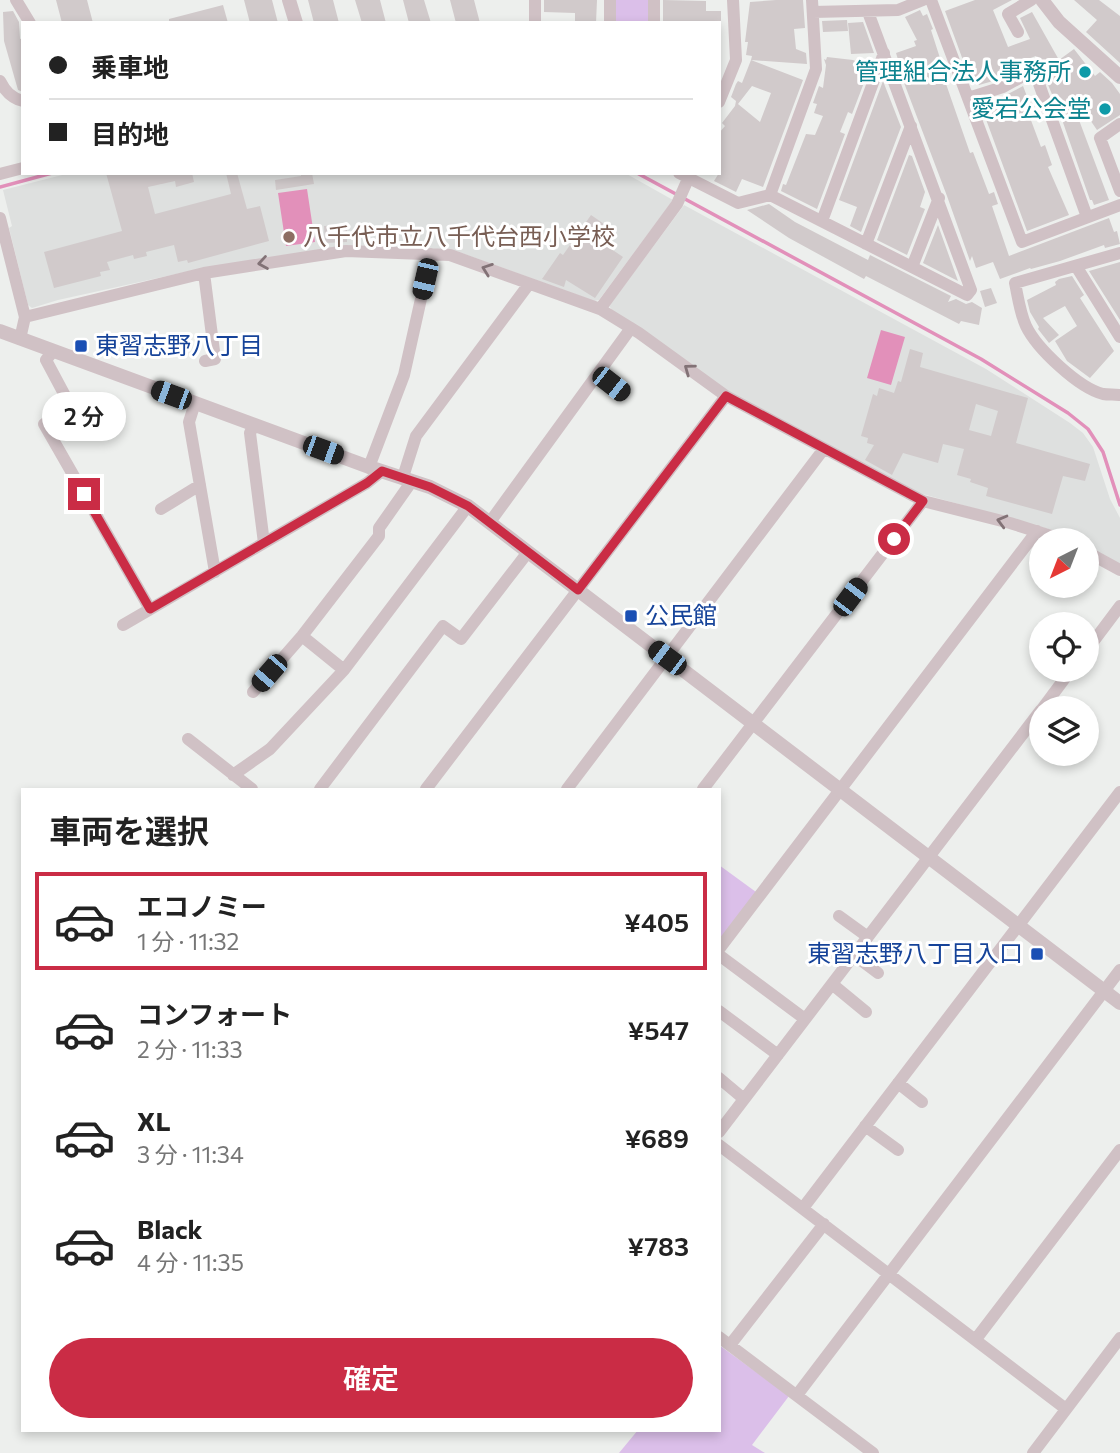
<!DOCTYPE html>
<html lang="ja">
<meta charset="utf-8">
<style>
body{margin:0;font-family:Commissioner,"Noto Sans JP",sans-serif;background:#f2f2f2;color:#222;height:100vh;display:flex;flex-direction:column;font-size:26px;white-space:nowrap}
*{box-sizing:border-box;margin:0}
p{font-size:23px;color:#767676}
.icon{flex:none;width:38px;height:38px;fill:none;stroke:currentColor;stroke-width:2;stroke-linecap:round;stroke-linejoin:round}
.map{position:relative;flex:1;overflow:hidden}
.details{position:absolute;left:21px;top:788px;width:700px;height:644px;display:flex;flex-direction:column;background:#fff;border-radius:0px;box-shadow:0 4px 10px #0003}
.details>*{flex:none}
.hud{position:absolute;left:21px;top:21px;width:700px;height:154px;border-radius:0px;box-shadow:0 4px 10px #0003;display:grid;align-content:center;height:154px;padding:0 28px;background:#fff}
.needle{width:46px;rotate:222deg}
.controls{position:absolute;left:1029px;top:528px;display:grid;gap:14px}
.controls a{display:grid;place-items:center;width:70px;height:70px;border-radius:50%;background:#fff;box-shadow:0 4px 10px #0003;font-size:35px}
.end{position:absolute;width:32px;height:32px;margin:-16px;border:9px solid #ca2c45;background:#fff;box-shadow:0 0 0 4px #fff}
.from{border-radius:50%}
.bubble{position:absolute;height:49px;border-radius:24px;background:#fff;box-shadow:0 4px 10px #0003;font-size:23px;font-weight:600;line-height:49px;text-align:center}
.car{position:absolute;width:21px;height:42px;margin:-21px -10px;border-radius:9px;box-shadow:0 0 5px 2px #0007;background:linear-gradient(#222 24%,#8ab4d8 0 40%,#222 0 76%,#8ab4d8 0 86%,#222 0)}
.hud b{display:flex;align-items:center;gap:24px;height:66px;font-size:26px}
.hud b+b{border-top:2px solid #e0e0e0}
.hud i{width:18px;height:18px;background:#222}
ul{padding:0;list-style:none}
li{display:flex;align-items:center;gap:21px;height:98px;margin:0 14px 10px;padding:0 14px;border:4px solid transparent;border-radius:0px}
li div{flex:1}
li b{display:block;font-size:26px}
li em{font-style:normal;font-weight:600}
li.current{border-color:#ca2c45}
li>.icon{width:63px;height:63px;stroke-width:1.5}
h2{padding:0 28px;font-size:32px;line-height:84px}
.action{display:flex;gap:14px;margin-top:auto;padding:14px 28px}
.action a{flex:1;height:80px;border-radius:42px;background:#ca2c45;color:#fff;font-size:28px;font-weight:600;line-height:80px;text-align:center}
.map>svg:first-child{display:block}
.education{fill:#dee0df}
.green{fill:#dbbfe9}
.water{fill:#e290ba}
.lines{fill:none;stroke-linecap:round;stroke-linejoin:round}
.stream{stroke:#e290ba;stroke-width:3.5}
.building{fill:#d1cacb;fill-rule:evenodd}
.minor{stroke:#d0c1c5;stroke-width:12}
.tertiary{stroke:#d0c1c5;stroke-width:14}
.oneway{stroke:#827276}
.route{stroke:#ca2c45;stroke-width:9}
.culture-dot{fill:#0f9aa8;stroke:#fff;stroke-width:2.5}
.education-dot{fill:#8d6e63;stroke:#fff;stroke-width:2.5}
.transit-dot{fill:#1a4fb4;stroke:#fff;stroke-width:2.5}
.labels{text-anchor:middle;stroke-width:6;stroke-linejoin:round;paint-order:stroke}
.culture-label{font-size:24px;fill:#0d838f;stroke:#fff;text-anchor:end}
.education-label{font-size:24px;fill:#785e54;stroke:#fff;text-anchor:start}
.transit-label{font-size:24px;fill:#164399;stroke:#fff;text-anchor:start}
</style>
<div class="map">
<svg width="1120" height="1453" viewBox="0 0 1120 1453">
<rect width="100%" height="100%" fill="#edefed"/>
<!-- education -->
<path class="education" d="M 70,173 L 625,173 L 673,200 L 599,300 L 594,301 L 456,251 L 347,246 L 208,267 L 58,300 L 32,308 L 28,305 L 9,228 L 12,226 L 3,190 Z
M 684,205 L 986,369 L 1070,423 L 1083,433 L 1093,447 L 1110,499 L 1120,518 L 1120,565 L 1087,546 L 1087,541 L 1077,541 L 1063,533 L 919,493 L 729,392 L 613,311 L 609,306 Z"/>
<!-- green -->
<path class="green" d="M 613,0 L 650,0 L 650,23 L 613,23 Z
M 719,865 L 756,892 L 719,940 Z
M 719,1345 L 789,1396 L 752,1445 L 765,1453 L 619,1453 L 638,1430 L 719,1430 Z"/>
<!-- water -->
<path class="water" d="M 307,189 L 315,242 L 286,246 L 278,193 Z
M 881,330 L 905,337 L 891,385 L 867,378 Z"/>
<g class="lines">
<!-- stream -->
<path class="stream" d="M 637,173 L 981,359 L 1068,413 L 1088,429 L 1103,452 L 1120,505
M 0,187 L 52,173"/>
</g>
<!-- building -->
<path class="building" d="M 56,0 L 87,0 L 93,23 L 62,23 Z
M 244,0 L 272,0 L 278,23 L 250,23 Z
M 308,0 L 333,0 L 339,23 L 314,23 Z
M 355,0 L 380,0 L 386,23 L 362,23 Z
M 403,0 L 424,0 L 431,23 L 409,23 Z
M 450,0 L 474,0 L 480,23 L 456,23 Z
M 544,0 L 597,0 L 596,23 L 575,23 L 575,13 L 544,12 Z
M 663,0 L 706,1 L 706,11 L 721,11 L 721,23 L 663,23 Z
M 776,0 L 803,0 L 805,28 L 794,29 L 796,49 L 806,53 L 807,64 L 751,60 L 752,56 L 746,55 L 748,42 L 745,42 L 750,2 Z
M 975,0 L 1012,0 L 993,10 L 1008,47 L 1030,39 L 1020,18 L 1032,12 L 1059,60 L 1074,49 L 1095,76 L 1100,72 L 1112,83 L 1120,94 L 1120,115 L 1097,130 L 1073,95 L 1070,96 L 1109,200 L 1094,205 L 1092,200 L 1090,200 L 1059,111 L 1036,56 L 1008,66 L 1011,73 L 1000,79 L 979,85 L 978,83 L 972,85 L 945,11 Z
M 1074,0 L 1099,0 L 1120,16 L 1120,63 L 1086,32 L 1097,20 Z
M 223,5 L 228,23 L 169,23 L 169,19 Z
M 920,10 L 923,16 L 927,14 L 933,29 L 931,30 L 947,80 L 945,81 L 970,153 L 973,152 L 989,194 L 994,192 L 998,204 L 992,206 L 1009,256 L 1109,218 L 1114,232 L 1117,231 L 1120,244 L 1105,248 L 1104,245 L 1060,261 L 1031,269 L 1030,268 L 1000,279 L 993,262 L 976,268 L 972,256 L 970,261 L 947,196 L 898,67 L 900,66 L 896,53 L 916,46 L 914,41 L 917,40 L 905,17 Z
M 13,11 L 19,22 L 20,39 L 23,38 L 23,92 L 18,90 L 4,41 L 3,12 Z
M 847,20 L 848,31 L 823,32 L 822,21 Z
M 863,22 L 874,53 L 851,54 L 848,23 Z
M 827,57 L 853,60 L 870,67 L 852,114 L 848,112 L 840,132 L 845,134 L 817,209 L 781,191 L 783,184 L 786,185 L 806,134 L 815,135 L 823,116 L 814,113 L 817,104 L 813,103 L 819,86 L 823,88 L 826,65 L 824,59 L 826,60 Z
M 751,60 L 803,80 L 763,187 L 742,179 L 736,192 L 714,181 L 719,173 L 719,133 L 725,126 L 722,123 L 735,106 L 736,101 L 731,97 L 736,84 L 738,81 L 742,83 ZM 752,86 L 771,93 L 760,122 L 738,104 Z
M 883,81 L 901,127 L 861,232 L 850,226 L 857,207 L 839,200 Z
M 1023,86 L 1028,99 L 1023,100 L 1026,107 L 1041,147 L 1045,145 L 1052,165 L 1048,167 L 1069,215 L 1027,231 L 980,103 L 1006,95 Z
M 909,155 L 912,156 L 925,192 L 920,207 L 925,209 L 907,255 L 877,240 Z
M 106,173 L 192,173 L 194,182 L 176,187 L 175,181 L 148,187 L 155,214 L 231,194 L 226,173 L 237,173 L 247,209 L 260,206 L 269,241 L 188,263 L 187,260 L 178,262 L 174,245 L 146,252 L 147,256 L 134,259 L 133,255 L 107,262 L 110,270 L 100,272 L 101,276 L 54,288 L 44,252 L 122,231 Z
M 301,173 L 312,173 L 314,184 L 276,190 L 275,180 L 301,176 Z
M 769,204 L 795,222 L 868,260 L 870,255 L 951,296 L 948,302 L 956,299 L 966,304 L 972,302 L 982,308 L 979,325 L 961,321 L 959,324 L 866,276 L 864,279 L 789,238 L 747,210 Z
M 591,215 L 607,226 L 598,240 L 623,257 L 595,298 L 566,280 L 564,287 L 542,279 L 560,253 L 563,255 Z
M 347,225 L 347,242 L 325,243 L 324,226 Z
M 938,225 L 958,281 L 923,263 Z
M 1120,262 L 1120,320 L 1089,271 Z
M 1072,276 L 1084,295 L 1080,298 L 1114,351 L 1090,378 L 1067,361 L 1055,341 L 1077,326 L 1065,306 L 1043,318 L 1059,335 L 1049,343 L 1038,329 L 1039,327 L 1030,312 L 1027,300 L 1056,285 L 1055,282 L 1059,279 Z
M 991,288 L 997,303 L 985,307 L 980,291 Z
M 910,349 L 923,353 L 920,367 L 1028,398 L 1016,443 L 1090,464 L 1085,481 L 1063,476 L 1052,514 L 986,496 L 988,488 L 970,482 L 971,479 L 957,475 L 964,449 L 943,444 L 938,463 L 903,453 L 892,475 L 865,460 L 874,445 L 867,443 L 868,438 L 861,436 L 873,394 L 877,396 L 879,388 L 894,393 L 898,381 L 901,382 ZM 976,404 L 998,411 L 991,436 L 969,430 Z"/>
<g class="lines">
<!-- minor -->
<path class="minor" d="M 16,0 L 30,23
M 654,0 L 654,23
M 931,0 L 1022,242 L 1120,205
M 813,12 L 898,10 L 923,0
M 535,23 L 535,0
M 610,23 L 610,0
M 1018,32 L 1008,14 L 1031,0
M 0,81 C 5,91 11,98 23,101
M 968,98 L 1003,87 L 1034,70 L 1087,217
M 719,102 L 736,60 L 733,0
M 1120,124 L 1100,138 L 1120,191
M 679,173 L 738,203 L 770,195 L 967,295 L 971,290 L 868,12
M 0,174 L 23,168
M 770,195 L 816,69 L 812,0
M 0,218 L 25,317 L 20,339
M 822,221 L 884,53
M 866,244 L 911,126
M 1120,253 L 1015,283 C 1018,297 1020,313 1026,326 C 1037,349 1079,388 1103,394 C 1109,395 1115,394 1120,395
M 1076,266 L 1120,337
M 912,267 L 939,198
M 204,273 L 215,359 L 205,361
M 600,309 L 677,204 L 688,179
M 25,317 L 204,273 L 346,251 L 450,255 L 600,309 L 639,333 L 726,396 L 923,501 L 1010,523 L 1067,541
M 53,351 L 46,360 L 70,405 L 44,424 L 150,609
M 599,374 L 623,393
M 195,403 L 189,422 L 215,572
M 254,425 L 250,433 L 264,543
M 369,467 L 404,375 L 431,254
M 403,477 L 416,436 L 529,284
M 161,509 L 200,485
M 490,522 L 631,328
M 1087,552 L 1120,570
M 123,625 L 367,483 L 382,471
M 302,636 L 344,670
M 1087,650 L 1120,606
M 253,692 L 302,636 L 379,536 L 379,528 L 412,481
M 1042,709 L 1071,670
M 188,739 L 252,789
M 233,775 L 270,749 L 344,670 L 468,506
M 320,789 L 443,626 L 461,639 L 528,552
M 426,789 L 726,396
M 567,789 L 823,450
M 703,789 L 923,501
M 839,916 L 868,937
M 719,949 L 1037,531
M 719,955 L 805,1019
M 854,955 L 878,973
M 832,984 L 866,1012
M 719,1011 L 778,1055
M 719,1078 L 744,1099
M 898,1083 L 922,1102
M 865,1126 L 898,1150
M 719,1132 L 1041,710
M 719,1145 L 1066,1409
M 803,1208 L 1120,792
M 719,1337 L 873,1453
M 976,1339 L 1120,1150
M 730,1345 L 824,1224
M 797,1395 L 1120,970
M 1033,1453 L 1120,1338"/>
<!-- tertiary -->
<path class="tertiary" d="M 289,0 L 296,23
M 1042,0 L 1059,22 L 1120,77
M 0,331 L 369,467 L 430,487 L 468,506 L 528,552 L 1120,1003"/>
</g>
<!-- one-way arrows -->
<defs><path id="oneway-chevron" d="M-2-3.5L2.5 0L-2 3.5" fill="none" stroke-width="1.6" stroke-linecap="round" stroke-linejoin="round" transform="scale(1.75)"/></defs>
<g class="oneway">
<use href="#oneway-chevron" transform="translate(263 263) rotate(171)"/>
<use href="#oneway-chevron" transform="translate(487 269) rotate(-160)"/>
<use href="#oneway-chevron" transform="translate(689 369) rotate(-144)"/>
<use href="#oneway-chevron" transform="translate(1002 521) rotate(-165)"/>
</g>
<g class="lines">
<!-- route -->
<path class="route" d="M 84,494 L 150,609 L 367,483 L 382,471 L 430,487 L 468,506 L 578,590 L 726,396 L 923,501 L 894,539"/>
</g>
<!-- markers -->
<g class="culture-dot">
<circle cx="1085" cy="72" r="7"/>
<circle cx="1105" cy="109" r="7"/>
</g>
<circle class="education-dot" cx="289" cy="237" r="7"/>
<g class="transit-dot">
<rect x="74" y="339" width="14" height="14" rx="3.5"/>
<rect x="624" y="609" width="14" height="14" rx="3.5"/>
<rect x="1030" y="947" width="14" height="14" rx="3.5"/>
</g>
<g class="labels">
<!-- culture labels -->
<g class="culture-label">
<text x="1071" y="80">管理組合法人事務所</text>
<text x="1091" y="117">愛宕公会堂</text>
</g>
<!-- education labels -->
<g class="education-label">
<text x="303" y="245">八千代市立八千代台西小学校</text>
</g>
<!-- transit labels -->
<g class="transit-label">
<text x="95" y="354">東習志野八丁目</text>
<text x="645" y="624">公民館</text>
<text x="1023" y="962" text-anchor="end">東習志野八丁目入口</text>
</g>
</g>
</svg>
<div class="controls">
<a><svg class="needle" viewBox="-14 -14 28 28"><path d="M0-13l5 13h-10z" fill="#e53935"/><path d="M0 13l5-13h-10z" fill="#767676"/></svg></a>
<a><svg class="icon" aria-label="locate" viewBox="0 0 24 24"><circle cx="12" cy="12" r="6"/><path d="M12 2v4M12 18v4M2 12h4M18 12h4"/></svg></a>
<a><svg class="icon" aria-label="layers" viewBox="0 0 24 24"><path d="M12 4l9 5-9 5-9-5zM3 14l9 5 9-5"/></svg></a>
</div>
<i class="end from" style="left:894px;top:539px"></i>
<i class="end" style="left:84px;top:494px"></i>
<div class="bubble" style="left:42px;top:392px;width:84px">2 分</div>
<i class="car" style="left:425px;top:279px;rotate:193deg"></i>
<i class="car" style="left:611px;top:384px;rotate:128deg"></i>
<i class="car" style="left:171px;top:395px;rotate:290deg"></i>
<i class="car" style="left:323px;top:450px;rotate:110deg"></i>
<i class="car" style="left:850px;top:597px;rotate:37deg"></i>
<i class="car" style="left:667px;top:658px;rotate:307deg"></i>
<i class="car" style="left:269px;top:673px;rotate:221deg"></i>
<div class="hud">
<b><i class="from"></i>乗車地</b>
<b><i></i>目的地</b>
</div>
<section class="details">
<h2>車両を選択</h2>
<ul>
<li class="current"><svg class="icon" aria-label="car" viewBox="0 0 24 24"><path d="M5 17H2v-5l4-1 3-4h7l3 4 3 1v5h-3M9 17h6M6 11h13"/><circle cx="7" cy="17" r="2"/><circle cx="17" cy="17" r="2"/></svg><div><b>エコノミー</b><p>1 分 · 11:32</p></div><em>¥405</em></li>
<li><svg class="icon" aria-label="car" viewBox="0 0 24 24"><path d="M5 17H2v-5l4-1 3-4h7l3 4 3 1v5h-3M9 17h6M6 11h13"/><circle cx="7" cy="17" r="2"/><circle cx="17" cy="17" r="2"/></svg><div><b>コンフォート</b><p>2 分 · 11:33</p></div><em>¥547</em></li>
<li><svg class="icon" aria-label="car" viewBox="0 0 24 24"><path d="M5 17H2v-5l4-1 3-4h7l3 4 3 1v5h-3M9 17h6M6 11h13"/><circle cx="7" cy="17" r="2"/><circle cx="17" cy="17" r="2"/></svg><div><b>XL</b><p>3 分 · 11:34</p></div><em>¥689</em></li>
<li><svg class="icon" aria-label="car" viewBox="0 0 24 24"><path d="M5 17H2v-5l4-1 3-4h7l3 4 3 1v5h-3M9 17h6M6 11h13"/><circle cx="7" cy="17" r="2"/><circle cx="17" cy="17" r="2"/></svg><div><b>Black</b><p>4 分 · 11:35</p></div><em>¥783</em></li>
</ul>
<div class="action"><a>確定</a></div>
</section>
</div>
